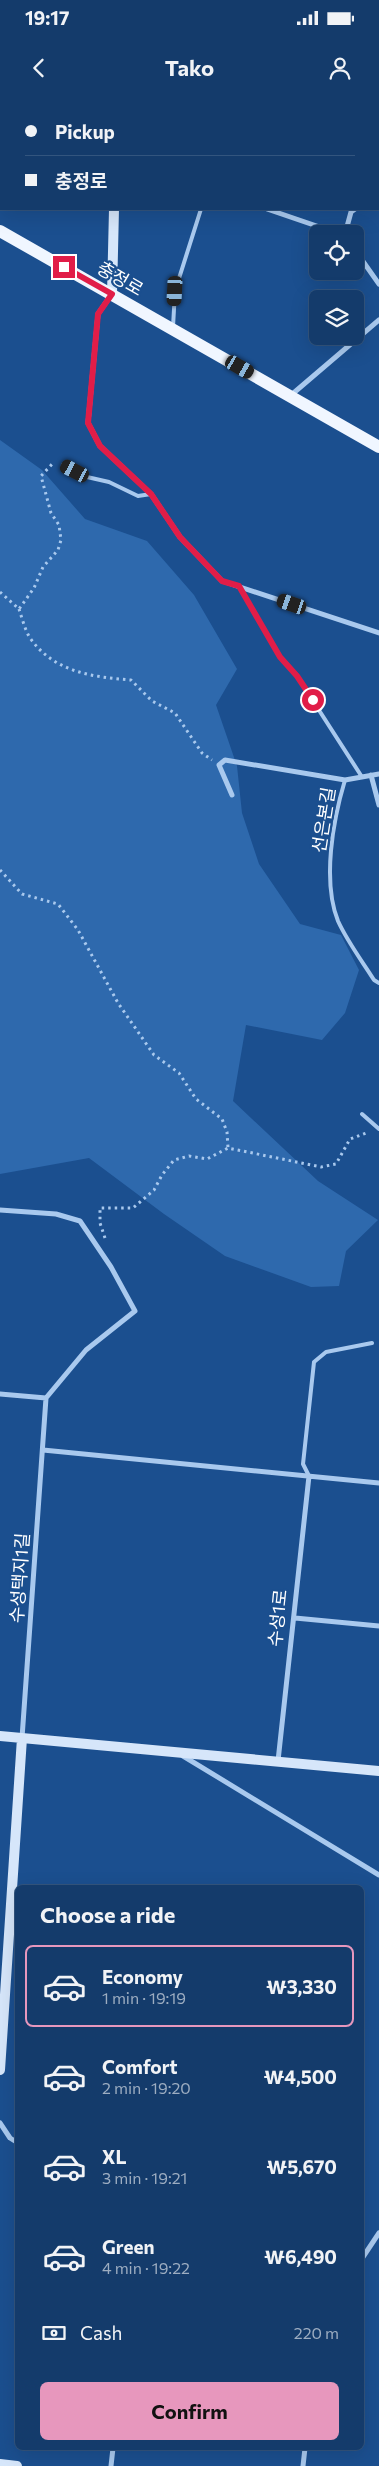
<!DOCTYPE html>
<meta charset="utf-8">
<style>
body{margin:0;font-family:Commissioner,"Noto Sans KR",sans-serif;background:#214673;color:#f1f3f6;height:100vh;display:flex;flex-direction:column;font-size:19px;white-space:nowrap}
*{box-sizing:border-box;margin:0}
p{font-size:16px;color:#9dadc1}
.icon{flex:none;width:28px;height:28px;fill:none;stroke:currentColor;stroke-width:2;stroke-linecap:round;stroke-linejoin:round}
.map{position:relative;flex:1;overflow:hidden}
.drawer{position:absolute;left:15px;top:1785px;width:349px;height:565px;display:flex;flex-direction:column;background:#143b6b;border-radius:8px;box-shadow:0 5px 20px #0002,0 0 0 1px #33557e}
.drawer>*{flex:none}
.guide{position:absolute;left:0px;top:0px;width:380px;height:110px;box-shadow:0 5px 20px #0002,0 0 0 1px #33557e;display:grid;align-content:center;height:110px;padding:0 25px;background:#143b6b}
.buttons{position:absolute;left:309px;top:125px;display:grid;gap:10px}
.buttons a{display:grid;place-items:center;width:55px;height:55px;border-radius:8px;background:#143b6b;box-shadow:0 5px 20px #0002,0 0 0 1px #33557e;font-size:25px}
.end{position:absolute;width:22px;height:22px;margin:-11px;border:6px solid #e11d48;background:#fff;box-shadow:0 0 0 2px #fff}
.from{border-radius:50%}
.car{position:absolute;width:15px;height:30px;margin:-15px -8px;border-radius:6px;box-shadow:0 0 4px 1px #0007;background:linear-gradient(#222 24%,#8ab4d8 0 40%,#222 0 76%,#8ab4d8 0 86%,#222 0)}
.guide b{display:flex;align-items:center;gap:18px;height:48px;font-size:19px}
.guide b+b{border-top:1px solid #33557e}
.guide i{width:12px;height:12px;background:#f1f3f6}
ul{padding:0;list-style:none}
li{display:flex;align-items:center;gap:15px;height:82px;margin:0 10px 8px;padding:0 15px;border:2px solid transparent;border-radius:8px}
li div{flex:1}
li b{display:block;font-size:19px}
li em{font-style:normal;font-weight:700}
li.on{border-color:#e797bd}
li>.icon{width:45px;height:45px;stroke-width:1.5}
h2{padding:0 25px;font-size:22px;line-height:60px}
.pay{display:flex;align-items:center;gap:12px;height:55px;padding:0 25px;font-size:19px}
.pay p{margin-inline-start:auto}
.primary-button{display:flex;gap:10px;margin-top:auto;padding:10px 25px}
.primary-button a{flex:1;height:58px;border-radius:8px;background:#e797bd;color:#111;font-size:20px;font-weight:700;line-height:58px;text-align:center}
.status{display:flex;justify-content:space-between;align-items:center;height:35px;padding:0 25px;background:#143b6b;direction:ltr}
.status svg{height:14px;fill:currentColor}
header{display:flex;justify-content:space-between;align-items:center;height:65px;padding:0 25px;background:#143b6b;font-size:22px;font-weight:700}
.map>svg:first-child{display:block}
.green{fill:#2e69ad}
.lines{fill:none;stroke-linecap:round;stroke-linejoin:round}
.path{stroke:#a9c9ee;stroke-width:3;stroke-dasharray:2.5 4;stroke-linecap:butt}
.lane{stroke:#a9c9ee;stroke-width:4}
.street{stroke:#a9c9ee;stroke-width:5}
.secondary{stroke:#d6e6fa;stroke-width:10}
.primary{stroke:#f0f6ff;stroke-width:12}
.route{stroke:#e11d48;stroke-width:6}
.labels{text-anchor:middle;stroke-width:4.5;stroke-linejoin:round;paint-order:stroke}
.street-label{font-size:18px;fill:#fff;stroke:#1b4f8f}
</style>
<div class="status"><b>19:17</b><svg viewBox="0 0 49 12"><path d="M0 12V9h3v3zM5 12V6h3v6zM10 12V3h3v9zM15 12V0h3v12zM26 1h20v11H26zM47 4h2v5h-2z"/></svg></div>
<header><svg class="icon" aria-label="back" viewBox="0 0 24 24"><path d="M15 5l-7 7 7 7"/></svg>Tako<svg class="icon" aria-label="person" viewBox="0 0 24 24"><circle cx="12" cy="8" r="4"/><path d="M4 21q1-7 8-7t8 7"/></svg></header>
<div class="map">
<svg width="379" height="2366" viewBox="0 0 379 2366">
<rect width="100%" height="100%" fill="#1b4f8f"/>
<!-- green -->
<path class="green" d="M 0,340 L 42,370 L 85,419 L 147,441 L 194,495 L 237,569 L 216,605 L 237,666 L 242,713 L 259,764 L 300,824 L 341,835 L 359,870 L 345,913 L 322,940 L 246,925 L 233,1001 L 318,1081 L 378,1120 L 346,1151 L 339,1186 L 311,1187 L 225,1156 L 164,1114 L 89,1058 L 0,1074 Z"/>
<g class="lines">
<!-- path -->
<path class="path" d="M 0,492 L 19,509 L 34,488 L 43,467 L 58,450 L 61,440 L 59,425 L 51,413 L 41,376 L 54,362
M 19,509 C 22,518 25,530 30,538 C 54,572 92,577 131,580 L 152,601 L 175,613 L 202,653 L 212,660
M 0,770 L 22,794 L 58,804 L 78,830 L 118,903 L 154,955 L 179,973 L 196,999 L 222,1019 L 227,1032 L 228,1048
M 105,1138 L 100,1123 L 100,1108 L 133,1108 L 154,1090 L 162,1075 L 174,1060 L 189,1056 L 207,1059 L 228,1048 L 321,1067 L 336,1064 L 350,1039 L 369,1032"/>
<!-- lane -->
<path class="lane" d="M 235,1 L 236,0
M 173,227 L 175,191 L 201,109
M 63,365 L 87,377 L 109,382 L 138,396 L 151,394
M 239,486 L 280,557 L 297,576 L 362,677
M 345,680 C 333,720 322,781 338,821 C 347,841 362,861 374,880 L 379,883
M 362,1014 L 379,1029
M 309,1376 L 303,1364 L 314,1262 L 326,1252 L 372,1243"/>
<!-- street -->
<path class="street" d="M 379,6 L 379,5
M 267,109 L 340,134
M 345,134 L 351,112 L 355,109
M 355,150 L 379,184
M 111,195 L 98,214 L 88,323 L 100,346 L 151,394 L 180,437 L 222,481 L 379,533
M 290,296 L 379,220
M 371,675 L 379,705
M 232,695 L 219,665 L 225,660 L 345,680 L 379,674
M 0,1110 L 56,1114 L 80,1121 L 111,1167 L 135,1211 L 86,1250 L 46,1298 L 22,1638
M 0,1294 L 46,1298
M 43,1350 L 379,1383
M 295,1518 L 379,1526
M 183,1656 L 379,1775
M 278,1661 L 309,1376
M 0,2023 L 10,2038 L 18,2043
M 361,2160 L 379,2133
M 111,2366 L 113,2348
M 303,2366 L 305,2348"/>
<!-- secondary -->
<path class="secondary" d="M 116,1 L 116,0
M 112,194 L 114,109
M 0,1636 L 379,1671
M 0,1970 L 22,1638
M 0,2364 L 17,2366"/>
<!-- primary -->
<path class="primary" d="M 0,131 L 379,347"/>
</g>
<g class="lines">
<!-- route -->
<path class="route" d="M 64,167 L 112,194 L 98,214 L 88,323 L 100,346 L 151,394 L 180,437 L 222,481 L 239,486 L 280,557 L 297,576 L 313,600"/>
</g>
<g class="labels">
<!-- street labels -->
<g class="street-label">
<text transform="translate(120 179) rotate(30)" y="6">충정로</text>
<text transform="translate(324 720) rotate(-81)" y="6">선은본길</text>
<text transform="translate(20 1478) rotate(-86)" y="6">수성택지1길</text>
<text transform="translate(278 1518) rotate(-84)" y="6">수성1로</text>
</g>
</g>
</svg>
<div class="buttons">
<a><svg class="icon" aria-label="locate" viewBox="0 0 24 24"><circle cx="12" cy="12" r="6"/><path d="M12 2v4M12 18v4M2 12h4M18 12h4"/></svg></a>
<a><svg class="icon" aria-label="layers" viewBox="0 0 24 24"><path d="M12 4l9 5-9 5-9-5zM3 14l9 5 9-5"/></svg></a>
</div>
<i class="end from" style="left:313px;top:600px"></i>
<i class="end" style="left:64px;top:167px"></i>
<i class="car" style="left:175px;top:191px;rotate:183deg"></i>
<i class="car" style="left:240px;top:267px;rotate:120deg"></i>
<i class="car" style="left:75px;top:371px;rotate:297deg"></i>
<i class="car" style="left:292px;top:504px;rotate:289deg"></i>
<div class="guide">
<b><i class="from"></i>Pickup</b>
<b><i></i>충정로</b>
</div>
<section class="drawer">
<h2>Choose a ride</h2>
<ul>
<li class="on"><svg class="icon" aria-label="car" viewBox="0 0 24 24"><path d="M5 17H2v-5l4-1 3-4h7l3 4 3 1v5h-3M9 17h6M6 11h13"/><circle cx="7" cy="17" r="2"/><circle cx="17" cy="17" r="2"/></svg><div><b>Economy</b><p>1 min · 19:19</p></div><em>₩3,330</em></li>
<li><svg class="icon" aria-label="car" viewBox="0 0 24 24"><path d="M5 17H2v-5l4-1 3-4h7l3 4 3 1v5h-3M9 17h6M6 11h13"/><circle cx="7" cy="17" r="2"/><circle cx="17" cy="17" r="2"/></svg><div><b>Comfort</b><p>2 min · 19:20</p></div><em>₩4,500</em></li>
<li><svg class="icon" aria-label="car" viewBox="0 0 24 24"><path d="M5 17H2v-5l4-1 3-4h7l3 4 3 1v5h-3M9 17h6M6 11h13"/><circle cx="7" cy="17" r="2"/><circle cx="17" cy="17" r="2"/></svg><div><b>XL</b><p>3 min · 19:21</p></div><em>₩5,670</em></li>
<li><svg class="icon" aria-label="car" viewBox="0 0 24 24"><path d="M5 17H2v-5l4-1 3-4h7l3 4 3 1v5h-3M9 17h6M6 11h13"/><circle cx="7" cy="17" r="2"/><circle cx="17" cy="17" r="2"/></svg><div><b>Green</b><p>4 min · 19:22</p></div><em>₩6,490</em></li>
</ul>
<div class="pay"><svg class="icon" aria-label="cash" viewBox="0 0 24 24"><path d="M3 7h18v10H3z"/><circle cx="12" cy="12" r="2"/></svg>Cash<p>220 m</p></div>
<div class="primary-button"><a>Confirm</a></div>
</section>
</div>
